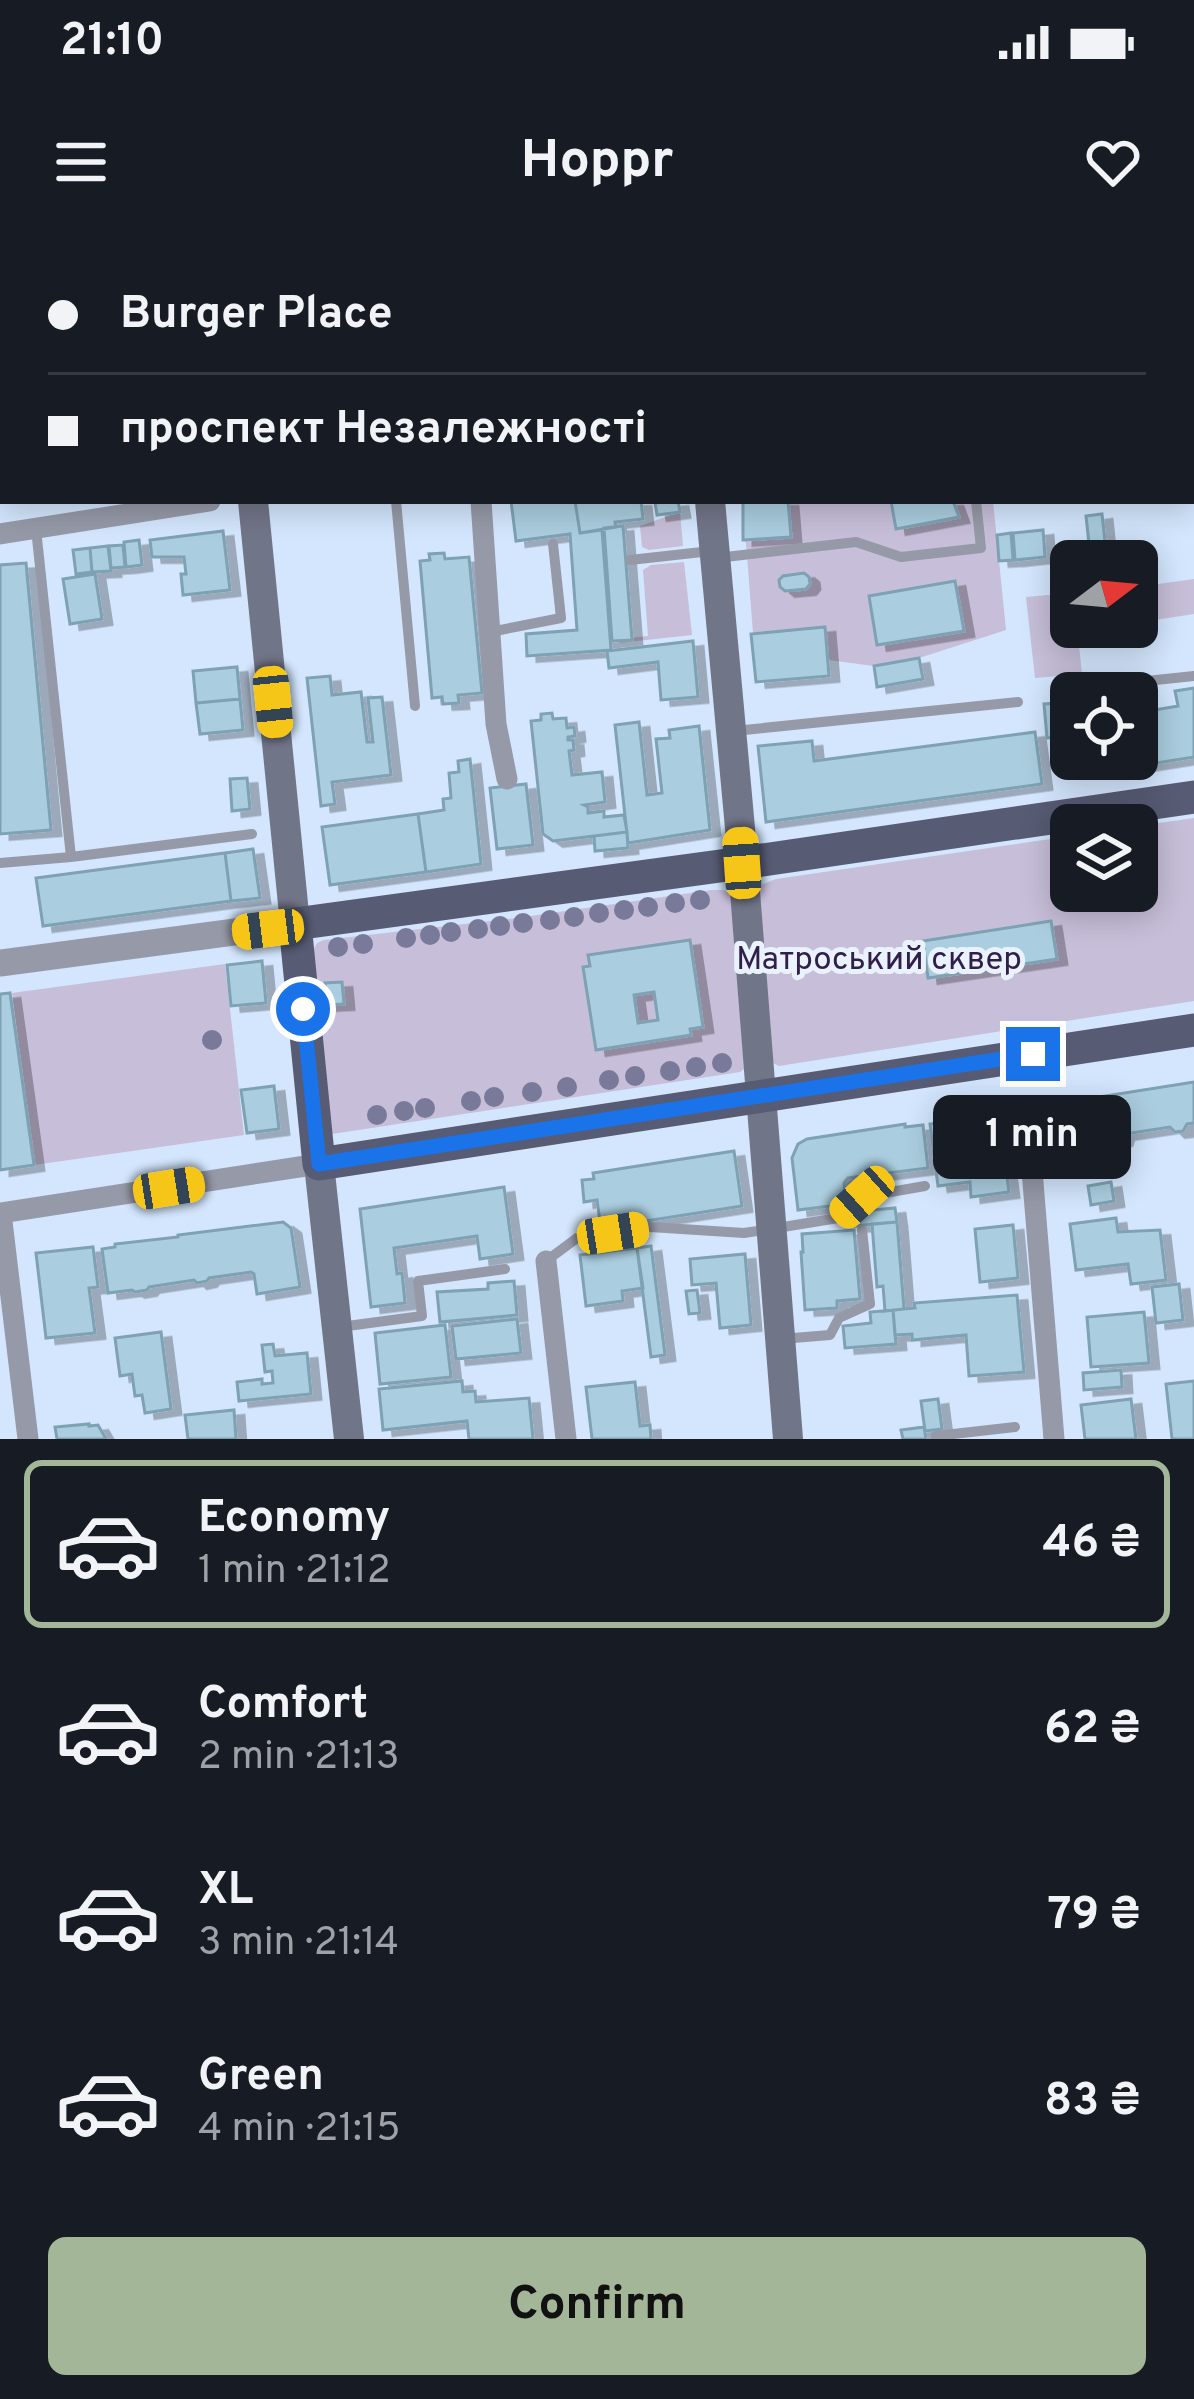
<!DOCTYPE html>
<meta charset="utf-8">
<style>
body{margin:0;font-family:Overpass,sans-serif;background:#242831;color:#f1f3f6;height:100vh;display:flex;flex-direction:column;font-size:45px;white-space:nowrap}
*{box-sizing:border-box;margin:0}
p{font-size:39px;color:#9ea1a6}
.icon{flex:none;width:66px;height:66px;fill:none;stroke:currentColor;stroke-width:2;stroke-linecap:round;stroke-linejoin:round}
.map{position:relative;height:1199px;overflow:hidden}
.sheet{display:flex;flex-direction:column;background:#171b24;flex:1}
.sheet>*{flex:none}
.hud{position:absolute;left:0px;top:0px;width:1194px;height:264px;box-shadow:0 6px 30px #0003;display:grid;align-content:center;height:264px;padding:0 48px;background:#171b24}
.needle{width:78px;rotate:74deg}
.fabs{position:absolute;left:1050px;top:300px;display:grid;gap:24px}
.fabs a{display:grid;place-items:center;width:108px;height:108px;border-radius:18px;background:#171b24;box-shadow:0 6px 30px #0003;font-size:60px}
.end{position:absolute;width:54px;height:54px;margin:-27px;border:15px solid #1a73e8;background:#fff;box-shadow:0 0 0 6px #fff}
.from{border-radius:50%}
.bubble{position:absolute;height:84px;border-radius:18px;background:#171b24;box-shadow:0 6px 30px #0003;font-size:39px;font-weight:700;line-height:84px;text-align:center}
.car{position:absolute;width:36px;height:72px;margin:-36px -18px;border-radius:15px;box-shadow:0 0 9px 3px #0007;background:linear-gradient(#f5c518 24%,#345 0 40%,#f5c518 0 76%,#345 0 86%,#f5c518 0)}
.hud b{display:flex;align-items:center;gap:42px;height:114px;font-size:45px}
.hud b+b{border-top:3px solid #363941}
.hud i{width:30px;height:30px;background:#f1f3f6}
ul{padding:21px 0 0;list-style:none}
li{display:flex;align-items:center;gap:36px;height:168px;margin:0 24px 18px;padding:0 24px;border:6px solid transparent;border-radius:18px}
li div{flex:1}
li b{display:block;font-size:45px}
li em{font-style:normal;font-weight:700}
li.selected{border-color:#a3b698}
li>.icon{width:108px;height:108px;stroke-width:1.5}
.action{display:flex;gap:24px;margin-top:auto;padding:24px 48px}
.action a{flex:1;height:138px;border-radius:18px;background:#a3b698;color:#111;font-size:48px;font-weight:700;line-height:138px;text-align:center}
.status{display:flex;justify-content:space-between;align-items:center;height:84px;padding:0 60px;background:#171b24;direction:ltr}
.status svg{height:33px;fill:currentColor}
header{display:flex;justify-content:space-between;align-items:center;height:156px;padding:0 48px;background:#171b24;font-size:54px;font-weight:700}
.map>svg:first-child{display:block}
.green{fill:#c7bed9}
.building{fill:#aacddf;stroke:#7ea2b3;stroke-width:3;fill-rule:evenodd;filter:url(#shadow)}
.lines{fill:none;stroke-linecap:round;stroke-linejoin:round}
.service{stroke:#9699a7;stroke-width:10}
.minor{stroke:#9699a7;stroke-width:21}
.tertiary{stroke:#9699a7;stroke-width:27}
.secondary{stroke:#717588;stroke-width:30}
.primary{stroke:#575b73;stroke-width:33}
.tree{fill:#79799a}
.route{stroke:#1a73e8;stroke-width:15}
.labels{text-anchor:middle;stroke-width:10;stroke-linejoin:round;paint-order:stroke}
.park-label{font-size:33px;fill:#301f49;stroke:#e9f2fe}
</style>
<div class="status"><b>21:10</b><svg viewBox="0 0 49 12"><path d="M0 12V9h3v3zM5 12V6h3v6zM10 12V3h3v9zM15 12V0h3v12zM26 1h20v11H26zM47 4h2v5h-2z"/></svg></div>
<header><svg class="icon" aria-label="menu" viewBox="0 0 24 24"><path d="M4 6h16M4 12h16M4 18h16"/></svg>Hoppr<svg class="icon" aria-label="heart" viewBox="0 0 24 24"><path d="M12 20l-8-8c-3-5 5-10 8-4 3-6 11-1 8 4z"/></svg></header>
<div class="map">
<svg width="1194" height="1199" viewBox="0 0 1194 1199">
<defs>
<filter id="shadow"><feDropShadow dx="10" dy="5.5" stdDeviation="0" flood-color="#0004"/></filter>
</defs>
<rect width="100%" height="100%" fill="#d3e6fd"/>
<!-- green -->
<path class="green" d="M 743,261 L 993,261 L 1006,390 L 919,418 L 874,426 L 828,420 L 824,387 L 753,393 L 746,303 L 743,300 L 742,281 L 744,280 Z
M 680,272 L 683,306 L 649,310 L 642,307 L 640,286 Z
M 684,322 L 692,395 L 619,403 L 618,399 L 648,396 L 643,330 L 651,325 Z
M 1194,339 L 1194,374 L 1142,382 L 1137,347 Z
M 1071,353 L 1071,387 L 1077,387 L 1082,434 L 1035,438 L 1026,357 Z
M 1194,578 L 1194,761 L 779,826 L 773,823 L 759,649 L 763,644 L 776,639 L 1071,596 L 1071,651 L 1137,651 L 1137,586 Z
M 711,650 L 723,650 L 731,654 L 744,829 L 740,832 L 332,894 L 311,714 L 317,703 L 324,700 L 517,678 Z
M 225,724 L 244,895 L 34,925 L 12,753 Z"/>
<!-- building -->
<path class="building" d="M 116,0 L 195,0 L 195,3 L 117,3 Z
M 1117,0 L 1194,0 L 1194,3 L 1117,3 Z
M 511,261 L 575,261 L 580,293 L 602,290 L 611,410 L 527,416 L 526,394 L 577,390 L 570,294 L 516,301 Z
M 575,261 L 641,261 L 643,279 L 615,282 L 616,287 L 580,293 Z
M 678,261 L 680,272 L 657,275 L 655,263 Z
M 743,261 L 788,261 L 791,297 L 743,300 Z
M 891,261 L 953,261 L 959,277 L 896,289 Z
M 1102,274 L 1106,311 L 1090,313 L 1086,276 Z
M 623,286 L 632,400 L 612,401 L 604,288 Z
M 1043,290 L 1045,317 L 1015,320 L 1013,293 Z
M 223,291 L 230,350 L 183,355 L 181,334 L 186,334 L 184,317 L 152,317 L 150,300 Z
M 1011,293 L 1013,320 L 999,321 L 997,295 Z
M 139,300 L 142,325 L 126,327 L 124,302 Z
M 123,305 L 125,327 L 111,328 L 109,306 Z
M 108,306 L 111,331 L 92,332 L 90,308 Z
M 90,308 L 92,332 L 76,334 L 73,310 Z
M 444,313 L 445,319 L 469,317 L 482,453 L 458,455 L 459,463 L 443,464 L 442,457 L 432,458 L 420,321 L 430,320 L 429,314 Z
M 26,323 L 51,590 L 0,594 L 0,325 Z
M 804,333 L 809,337 L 810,344 L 806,349 L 785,351 L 780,347 L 779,340 L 783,336 Z
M 95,334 L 102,379 L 70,384 L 63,339 Z
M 955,341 L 964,391 L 877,405 L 869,356 Z
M 825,387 L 829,436 L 756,442 L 751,394 Z
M 693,401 L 698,457 L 661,460 L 658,422 L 609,428 L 607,411 Z
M 919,418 L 923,439 L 877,447 L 874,426 Z
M 237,427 L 240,459 L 196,463 L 193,431 Z
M 330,436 L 332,455 L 361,452 L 367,502 L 373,502 L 368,458 L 382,457 L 391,535 L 332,542 L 335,564 L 321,566 L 307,438 Z
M 1194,448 L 1194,517 L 1112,530 L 1110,519 L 1137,519 L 1137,473 L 1178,466 L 1175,451 Z
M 240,459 L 243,490 L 200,494 L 196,463 Z
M 1061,463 L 1064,496 L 1047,498 L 1044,464 Z
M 552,473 L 553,479 L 566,478 L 567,488 L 574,487 L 575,496 L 568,497 L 568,500 L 573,500 L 574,510 L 569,511 L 572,535 L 602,532 L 605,562 L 584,565 L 588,567 L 588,573 L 604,571 L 604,577 L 624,575 L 627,592 L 553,601 L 543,594 L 531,481 L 541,480 L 541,474 Z
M 639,482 L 647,555 L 662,553 L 656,499 L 670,498 L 669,490 L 699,486 L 710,590 L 628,603 L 615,485 Z
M 1035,492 L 1042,544 L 766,582 L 758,506 L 812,501 L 814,521 Z
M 470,519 L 481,624 L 426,632 L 418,574 L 444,570 L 443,559 L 451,558 L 449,533 L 459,532 L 458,521 Z
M 247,538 L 250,569 L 232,571 L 230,539 Z
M 526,544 L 533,605 L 497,609 L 490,548 Z
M 418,574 L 426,632 L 330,645 L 322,587 Z
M 627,592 L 628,608 L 595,611 L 594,596 Z
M 253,609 L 260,658 L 231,661 L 225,613 Z
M 225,613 L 231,661 L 43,686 L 36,638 Z
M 1051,681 L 1057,719 L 928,738 L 923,701 Z
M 690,700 L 703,787 L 690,789 L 691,795 L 596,810 L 583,727 L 590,726 L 588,715 ZM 654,752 L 658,780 L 638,783 L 634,755 Z
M 262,721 L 266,763 L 231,766 L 227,725 Z
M 342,742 L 344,764 L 327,765 L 325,743 Z
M 10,753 L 34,925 L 0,930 L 0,754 Z
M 1194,842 L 1194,883 L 1187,884 L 1183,891 L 1175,892 L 1170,887 L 1124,894 L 1122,900 L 1113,901 L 1109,897 L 1087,900 L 1080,860 Z
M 274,846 L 279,889 L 247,893 L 241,850 Z
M 1055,858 L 1058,884 L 1044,886 L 1042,875 L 1034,877 L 1031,862 Z
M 999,876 L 1009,952 L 971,957 L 970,942 L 938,946 L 930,884 Z
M 905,884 L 905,887 L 923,885 L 928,928 L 848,938 L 844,943 L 846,964 L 798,970 L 792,918 L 798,904 L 807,899 Z
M 734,911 L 742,966 L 601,988 L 597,960 L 584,962 L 582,940 L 594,939 L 593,933 Z
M 1111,942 L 1114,961 L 1091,965 L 1088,946 Z
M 504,947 L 513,1014 L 480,1019 L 477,996 L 394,1008 L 397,1034 L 402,1033 L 405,1063 L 371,1067 L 360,969 Z
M 895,968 L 897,982 L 854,986 L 852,972 Z
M 1116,978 L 1118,992 L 1160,990 L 1166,1040 L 1131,1044 L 1128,1024 L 1076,1030 L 1070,984 Z
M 283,982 L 291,988 L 300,1047 L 257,1054 L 254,1034 L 251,1032 L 209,1038 L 207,1041 L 197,1043 L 194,1040 L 149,1047 L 147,1050 L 135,1052 L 132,1050 L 108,1053 L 102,1009 L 115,1007 L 115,1004 L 178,997 L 178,995 Z
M 897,982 L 904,1069 L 885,1071 L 883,1046 L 877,1047 L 872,984 Z
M 1013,985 L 1018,1038 L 980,1042 L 975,989 Z
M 854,990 L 860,1059 L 837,1061 L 837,1068 L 805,1070 L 801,1012 L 803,1012 L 802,994 Z
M 651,1006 L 665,1115 L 651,1117 L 637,1008 Z
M 93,1007 L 98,1047 L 89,1048 L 95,1093 L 46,1098 L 36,1013 Z
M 637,1008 L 643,1048 L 622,1051 L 623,1061 L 586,1066 L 580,1015 Z
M 745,1014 L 751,1085 L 720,1088 L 716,1043 L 692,1045 L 690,1019 Z
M 514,1041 L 517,1075 L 440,1082 L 437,1052 L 488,1049 L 488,1043 Z
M 1179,1044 L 1183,1080 L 1156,1083 L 1152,1047 Z
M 697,1050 L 700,1073 L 689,1074 L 686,1051 Z
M 1017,1055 L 1024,1132 L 969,1136 L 966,1095 L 912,1100 L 912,1094 L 895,1095 L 893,1070 L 915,1068 L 914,1063 Z
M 893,1070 L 896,1104 L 845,1108 L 843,1086 L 871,1083 L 870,1072 Z
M 1144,1072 L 1149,1123 L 1091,1127 L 1087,1077 Z
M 517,1079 L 521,1113 L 456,1119 L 452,1086 Z
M 445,1085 L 451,1137 L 380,1144 L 375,1093 Z
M 161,1092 L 171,1169 L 145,1173 L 142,1155 L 135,1156 L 132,1134 L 120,1136 L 115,1098 Z
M 273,1104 L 275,1116 L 307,1113 L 311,1154 L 239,1161 L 237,1142 L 262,1139 L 262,1144 L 273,1143 L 272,1131 L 265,1132 L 262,1105 Z
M 1121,1130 L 1122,1147 L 1084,1150 L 1083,1133 Z
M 462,1141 L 463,1152 L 475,1151 L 476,1162 L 529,1158 L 533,1199 L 469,1199 L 467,1181 L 383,1190 L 379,1149 Z
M 1194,1141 L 1194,1199 L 1172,1199 L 1166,1144 Z
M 635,1142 L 640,1186 L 650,1185 L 651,1199 L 592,1199 L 586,1147 Z
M 938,1159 L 942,1189 L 925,1191 L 921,1161 Z
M 1131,1159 L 1136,1199 L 1085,1199 L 1081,1165 Z
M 234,1170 L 236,1199 L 188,1199 L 185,1175 Z
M 89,1184 L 89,1186 L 98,1185 L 106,1199 L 57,1199 L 55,1187 Z
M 924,1187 L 926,1199 L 903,1199 L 901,1190 Z"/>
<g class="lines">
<!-- service -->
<path class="service" d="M 329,0 L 329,3
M 607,0 L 607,3
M 396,261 L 415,466
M 36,289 L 71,617
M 717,318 L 856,302 L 901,317 L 981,308 L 976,261
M 630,320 L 711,311
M 490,392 L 561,378 L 553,304
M 1099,446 L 1194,436
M 734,491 L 1018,462
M 0,623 L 71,617 L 252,594
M 546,1021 L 577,998 L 650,987 L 744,993 L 771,989 L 838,978 L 862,957 L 925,946
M 340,1087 L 422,1076 L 418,1041 L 505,1029
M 781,1099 L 830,1095 L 839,1078 L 870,1064 L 862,990
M 936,1199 L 936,1196 L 1015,1187"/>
<!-- minor -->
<path class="minor" d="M 461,0 L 461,3
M 958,0 L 958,3
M 1191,112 L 1194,111
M 481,261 L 496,484 L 507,539
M 0,294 L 210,261
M 1030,906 L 1054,1199
M 0,973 L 319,924
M 1,973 L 28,1199
M 546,1021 L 566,1199"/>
<!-- tertiary -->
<path class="tertiary" d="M 0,723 L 295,684"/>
<!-- secondary -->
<path class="secondary" d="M 227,0 L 227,3
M 688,0 L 688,3
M 253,261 L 295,684
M 710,261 L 740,588 L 788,1199
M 319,924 L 349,1199"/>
<!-- primary -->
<path class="primary" d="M 1194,557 L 742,623 L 295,684 L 319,924 L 1194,790"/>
</g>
<!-- trees -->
<g class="tree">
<circle cx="700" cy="660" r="10"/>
<circle cx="675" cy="663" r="10"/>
<circle cx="648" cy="667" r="10"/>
<circle cx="624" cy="670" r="10"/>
<circle cx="599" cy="673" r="10"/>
<circle cx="574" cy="677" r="10"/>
<circle cx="550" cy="680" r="10"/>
<circle cx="523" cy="683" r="10"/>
<circle cx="500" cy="686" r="10"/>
<circle cx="478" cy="689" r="10"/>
<circle cx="451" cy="692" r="10"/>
<circle cx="430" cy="695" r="10"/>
<circle cx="406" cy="698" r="10"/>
<circle cx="363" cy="704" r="10"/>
<circle cx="338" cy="707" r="10"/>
<circle cx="212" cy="800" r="10"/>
<circle cx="722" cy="823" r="10"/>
<circle cx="696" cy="827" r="10"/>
<circle cx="670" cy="831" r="10"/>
<circle cx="635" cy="836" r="10"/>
<circle cx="609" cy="840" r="10"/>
<circle cx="567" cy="847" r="10"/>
<circle cx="532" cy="852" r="10"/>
<circle cx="494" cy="857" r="10"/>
<circle cx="471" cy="861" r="10"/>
<circle cx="425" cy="868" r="10"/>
<circle cx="404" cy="871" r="10"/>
<circle cx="377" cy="875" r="10"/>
</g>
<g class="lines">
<!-- route -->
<path class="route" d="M 303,769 L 319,924 L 1033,814"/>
</g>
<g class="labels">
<!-- park labels -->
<g class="park-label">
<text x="879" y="729">Матроський сквер</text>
</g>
</g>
</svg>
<div class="fabs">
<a><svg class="needle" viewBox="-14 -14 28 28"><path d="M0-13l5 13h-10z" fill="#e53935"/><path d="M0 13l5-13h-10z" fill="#9ea1a6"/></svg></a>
<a><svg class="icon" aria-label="locate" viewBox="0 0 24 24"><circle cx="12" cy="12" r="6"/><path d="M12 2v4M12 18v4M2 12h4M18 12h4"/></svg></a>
<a><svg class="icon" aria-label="layers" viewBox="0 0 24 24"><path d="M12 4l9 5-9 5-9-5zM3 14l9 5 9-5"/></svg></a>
</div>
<i class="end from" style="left:303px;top:769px"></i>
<i class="end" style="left:1033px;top:814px"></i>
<div class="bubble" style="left:933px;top:855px;width:198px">1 min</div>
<i class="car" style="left:273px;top:462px;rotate:174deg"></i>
<i class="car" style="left:742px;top:623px;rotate:356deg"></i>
<i class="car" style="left:268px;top:689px;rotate:263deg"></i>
<i class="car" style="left:169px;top:948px;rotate:81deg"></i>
<i class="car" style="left:862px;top:957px;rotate:228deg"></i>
<i class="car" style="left:613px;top:993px;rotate:81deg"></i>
<div class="hud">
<b><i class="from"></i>Burger Place</b>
<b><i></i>проспект Незалежності</b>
</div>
</div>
<section class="sheet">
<ul>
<li class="selected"><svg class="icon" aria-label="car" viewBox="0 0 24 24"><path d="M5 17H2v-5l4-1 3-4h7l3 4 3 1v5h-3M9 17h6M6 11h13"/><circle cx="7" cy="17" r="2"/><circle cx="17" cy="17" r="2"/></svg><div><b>Economy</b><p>1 min · 21:12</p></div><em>46 ₴</em></li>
<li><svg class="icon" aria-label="car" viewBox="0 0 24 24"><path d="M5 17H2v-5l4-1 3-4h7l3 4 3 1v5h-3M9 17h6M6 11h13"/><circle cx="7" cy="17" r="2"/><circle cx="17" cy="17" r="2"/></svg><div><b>Comfort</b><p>2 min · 21:13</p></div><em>62 ₴</em></li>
<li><svg class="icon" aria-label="car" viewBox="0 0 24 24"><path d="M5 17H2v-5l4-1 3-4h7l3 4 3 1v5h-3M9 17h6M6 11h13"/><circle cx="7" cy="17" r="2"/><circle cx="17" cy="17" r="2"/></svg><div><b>XL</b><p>3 min · 21:14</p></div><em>79 ₴</em></li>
<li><svg class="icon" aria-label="car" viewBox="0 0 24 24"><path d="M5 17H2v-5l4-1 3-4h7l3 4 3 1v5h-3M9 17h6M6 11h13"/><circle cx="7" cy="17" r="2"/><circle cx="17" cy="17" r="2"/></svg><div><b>Green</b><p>4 min · 21:15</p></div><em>83 ₴</em></li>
</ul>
<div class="action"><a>Confirm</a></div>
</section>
